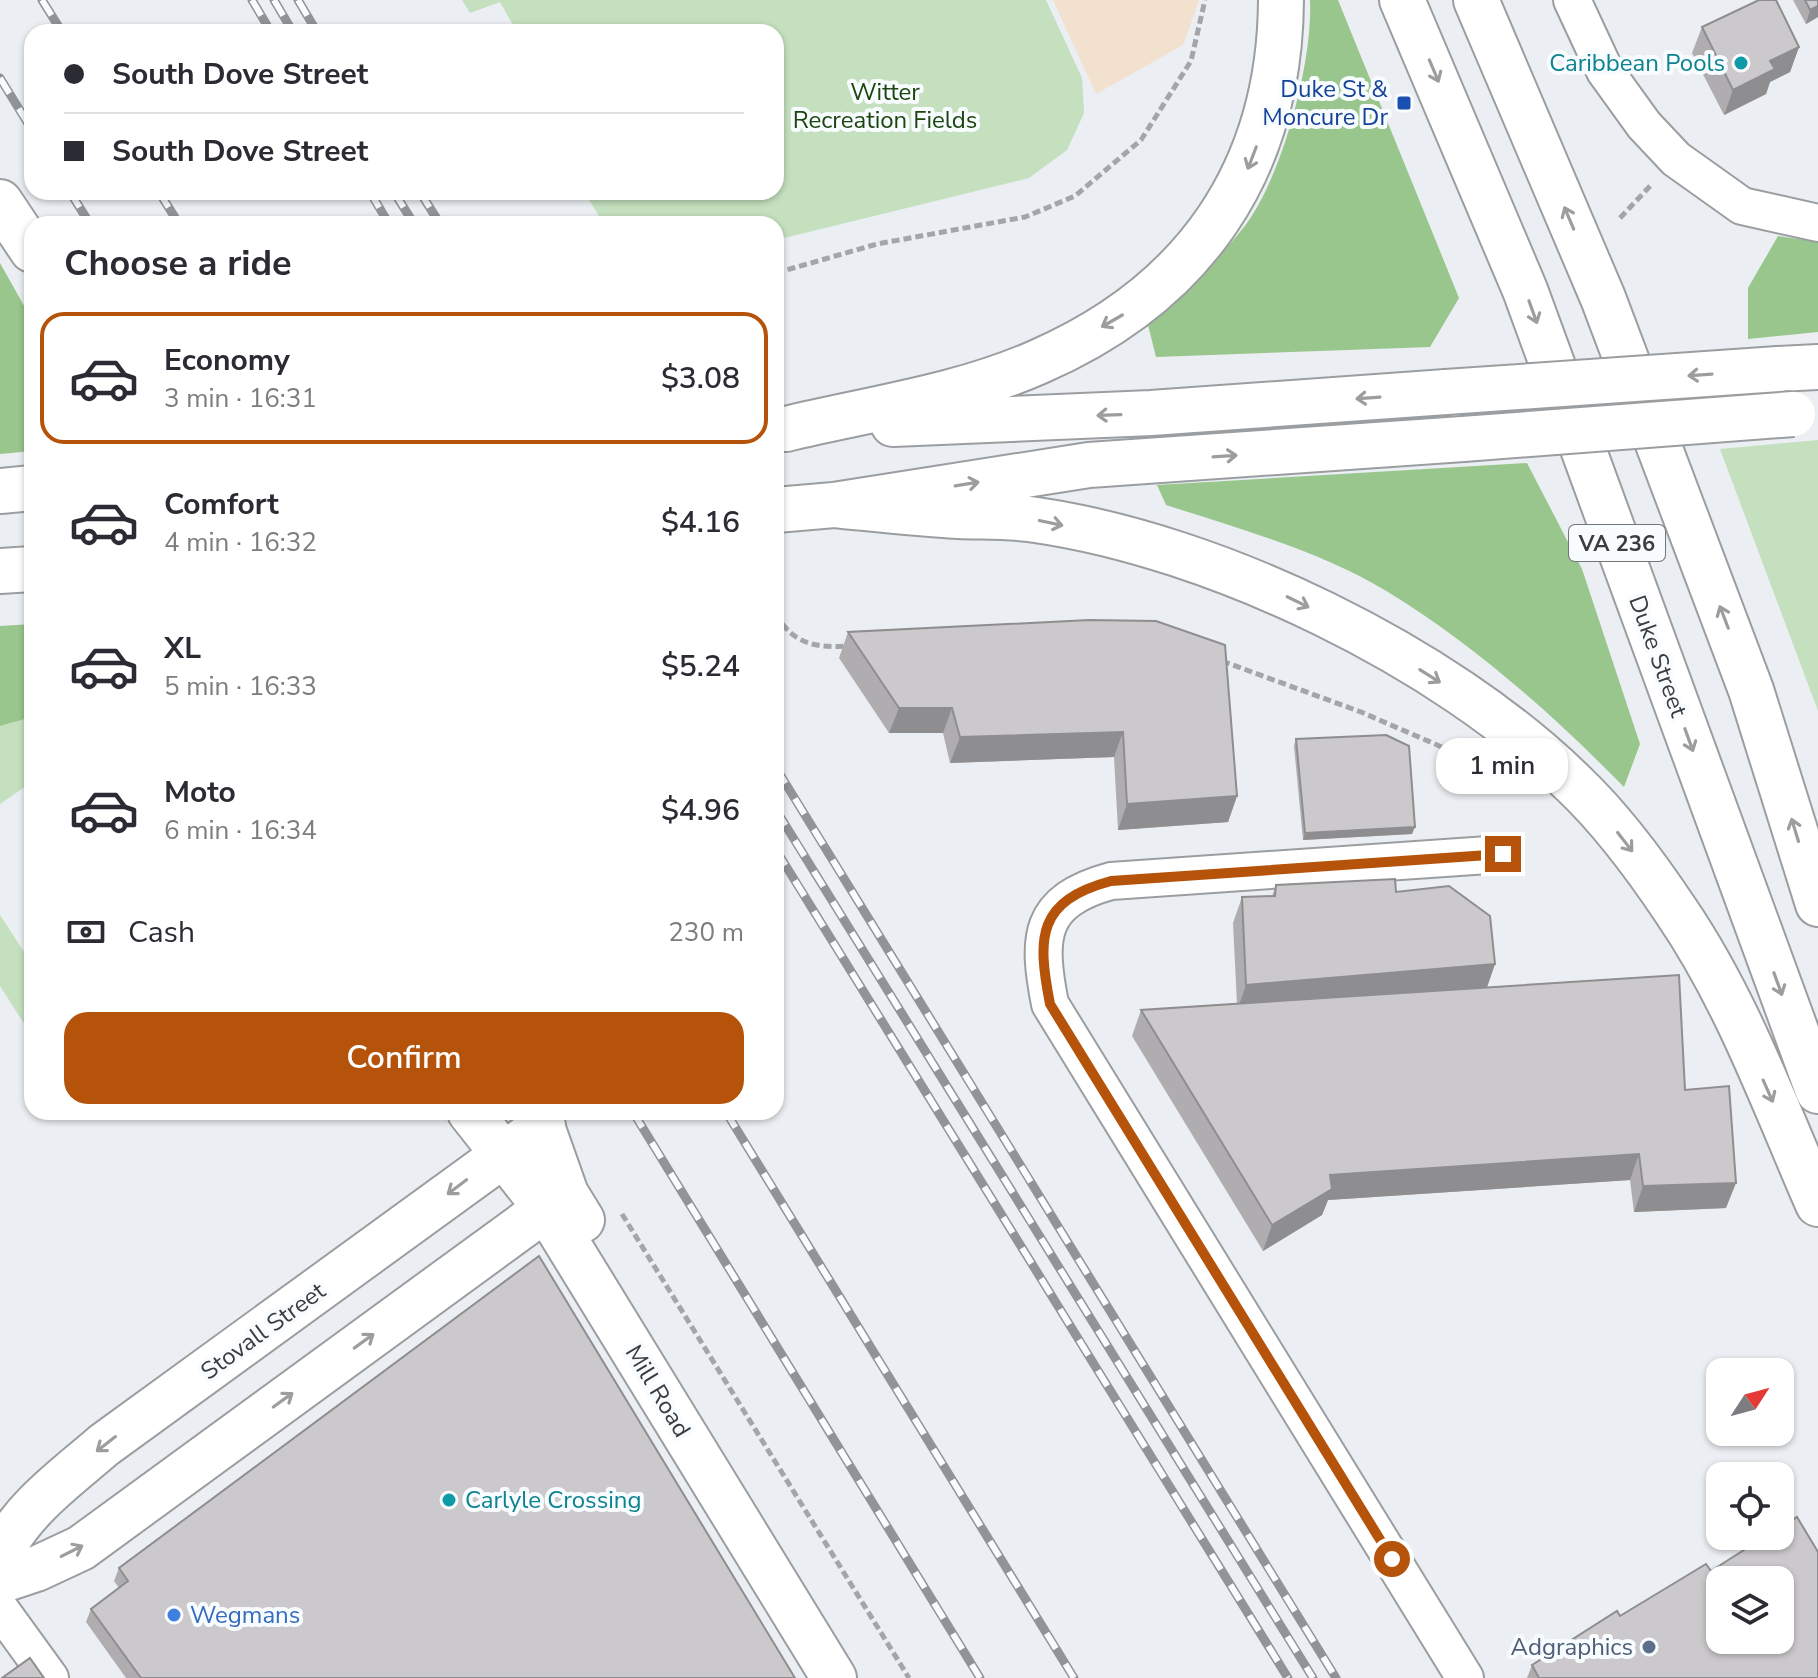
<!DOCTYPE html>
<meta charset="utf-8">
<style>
body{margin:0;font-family:"Nunito Sans",sans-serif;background:#f2f2f3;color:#2b2b33;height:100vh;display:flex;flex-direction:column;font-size:30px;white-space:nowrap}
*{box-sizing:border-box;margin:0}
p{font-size:26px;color:#7c7c81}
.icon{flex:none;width:44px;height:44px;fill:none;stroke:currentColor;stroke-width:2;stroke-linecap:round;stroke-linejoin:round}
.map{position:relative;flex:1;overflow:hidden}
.side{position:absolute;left:24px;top:216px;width:760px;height:904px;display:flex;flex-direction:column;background:#fff;border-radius:24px;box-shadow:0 2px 6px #0004}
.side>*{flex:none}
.top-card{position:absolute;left:24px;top:24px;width:760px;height:176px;border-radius:24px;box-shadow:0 2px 6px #0004;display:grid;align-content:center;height:176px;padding:0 40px;background:#fff}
.needle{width:52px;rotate:54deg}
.tools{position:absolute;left:1706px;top:1358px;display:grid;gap:16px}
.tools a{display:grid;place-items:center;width:88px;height:88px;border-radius:16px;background:#fff;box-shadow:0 2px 6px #0004;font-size:40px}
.end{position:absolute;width:36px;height:36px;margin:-18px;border:10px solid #b45309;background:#fff;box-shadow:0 0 0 4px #fff}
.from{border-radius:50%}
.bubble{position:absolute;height:56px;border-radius:24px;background:#fff;box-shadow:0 2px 6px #0004;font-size:26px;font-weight:600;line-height:56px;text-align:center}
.top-card b{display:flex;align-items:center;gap:28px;height:76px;font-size:30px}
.top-card b+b{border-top:2px solid #e1e1e2}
.top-card i{width:20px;height:20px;background:#2b2b33}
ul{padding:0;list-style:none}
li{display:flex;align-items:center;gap:24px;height:132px;margin:0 16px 12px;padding:0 24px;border:4px solid transparent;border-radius:24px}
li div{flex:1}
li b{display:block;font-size:30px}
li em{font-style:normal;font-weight:600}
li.selected{border-color:#b45309}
li>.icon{width:72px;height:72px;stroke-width:1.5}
h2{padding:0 40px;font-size:36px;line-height:96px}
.pay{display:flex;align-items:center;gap:20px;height:88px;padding:0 40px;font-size:30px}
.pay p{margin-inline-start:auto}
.primary-button{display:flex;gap:16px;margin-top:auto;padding:16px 40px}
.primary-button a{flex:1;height:92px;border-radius:24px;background:#b45309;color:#fff;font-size:32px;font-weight:600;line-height:92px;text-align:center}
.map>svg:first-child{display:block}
.commercial{fill:#f2e1cf}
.green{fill:#c4e0be}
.forest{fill:#98c68d}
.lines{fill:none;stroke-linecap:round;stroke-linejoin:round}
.minor-casing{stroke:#9b9ea1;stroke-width:40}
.tertiary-casing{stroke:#9b9ea1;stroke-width:48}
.primary-casing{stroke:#9b9ea1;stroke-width:48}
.path{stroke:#a3a5a8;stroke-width:5;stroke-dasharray:8 4;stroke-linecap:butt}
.minor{stroke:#fff;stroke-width:36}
.tertiary{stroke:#fff;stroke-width:44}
.primary{stroke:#fff;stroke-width:44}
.rail-casing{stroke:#919496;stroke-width:9}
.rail{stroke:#f8fcff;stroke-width:6;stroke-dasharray:18;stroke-linecap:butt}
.primary-bridge-casing{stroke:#9b9ea1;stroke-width:48;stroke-linecap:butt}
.primary-bridge{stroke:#fff;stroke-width:44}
.wall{fill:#afadaf}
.shaded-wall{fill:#8e8d8f}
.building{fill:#cbc9cc;stroke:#8e8d8f;stroke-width:2;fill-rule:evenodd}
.oneway{stroke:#9c9e9e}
.route{stroke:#b45309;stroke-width:10}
.culture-dot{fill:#0f9aa8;stroke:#f8fcff;stroke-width:3}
.transit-dot{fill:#1a4fb4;stroke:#f8fcff;stroke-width:3}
.shop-dot{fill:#3f7fe0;stroke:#f8fcff;stroke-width:3}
.service-dot{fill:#5c6f8a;stroke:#f8fcff;stroke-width:3}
.labels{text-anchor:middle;stroke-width:8;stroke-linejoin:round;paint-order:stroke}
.shield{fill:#f8fcff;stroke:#737677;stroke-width:2}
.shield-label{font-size:22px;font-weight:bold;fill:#3a3c3d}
.culture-label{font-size:24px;fill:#0d838f;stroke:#f8fcff;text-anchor:end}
.transit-label{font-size:24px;fill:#164399;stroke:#f8fcff;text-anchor:end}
.park-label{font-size:24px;fill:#1a460e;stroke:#f8fcff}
.street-label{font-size:24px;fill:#3a3c3d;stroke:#f8fcff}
.shop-label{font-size:24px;fill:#366cbe;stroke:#f8fcff;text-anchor:start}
.service-label{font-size:24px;fill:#4e5e75;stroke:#f8fcff;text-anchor:end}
</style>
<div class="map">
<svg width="1818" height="1678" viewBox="0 0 1818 1678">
<rect width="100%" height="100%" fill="#ebeef2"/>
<!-- commercial -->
<path class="commercial" d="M 1053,0 L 1199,0 L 1199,1 L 1183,45 L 1096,94 Z"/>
<!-- green -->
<path class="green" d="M 462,0 L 1046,0 L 1082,78 L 1084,113 L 1067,150 L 1029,178 L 776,240 L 776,224 L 604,224 L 584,192 L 776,192 L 776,32 L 517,32 L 500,2 L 470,13 Z
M 1818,440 L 1818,711 L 1720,449 Z
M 32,717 L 32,782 L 0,804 L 0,726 Z
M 0,915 L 32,964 L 32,1036 L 0,986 Z"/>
<!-- forest -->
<path class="forest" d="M 1310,0 L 1338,0 L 1459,298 L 1430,347 L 1156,357 L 1147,321 C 1181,292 1216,262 1244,227 C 1282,178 1313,62 1310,0 Z
M 1778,236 L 1818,242 L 1818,332 L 1748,339 L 1748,288 Z
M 0,263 L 32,320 L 32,451 L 0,454 Z
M 1527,463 L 1582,569 L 1640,744 L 1624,787 C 1552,714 1476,646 1388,592 C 1321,551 1240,529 1166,505 L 1157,485 Z
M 32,624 L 32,717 L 0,726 L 0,626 Z"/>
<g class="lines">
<!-- minor casing -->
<g class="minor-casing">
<path id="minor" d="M 1572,0 L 1605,71 L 1644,125 L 1676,159 L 1742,206 L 1818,223
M 0,1609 L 50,1678
M 1465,1678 L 1050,1004 C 1037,937 1038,901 1111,881 L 1503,854"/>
</g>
<!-- tertiary casing -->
<g class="tertiary-casing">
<path id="tertiary" d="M 0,202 L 32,250
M 470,1112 L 545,1207 L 834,1678
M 537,1112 L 566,1194 L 582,1220
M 0,1554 C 23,1508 66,1478 104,1445 L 543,1126
M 0,1581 L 36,1569 L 81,1548 L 566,1194"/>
</g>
<!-- primary casing -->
<g class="primary-casing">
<path id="primary" d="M 1402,0 L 1525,290 L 1818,1091
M 1476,0 L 1603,298 L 1751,690 L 1818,904
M 1778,369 L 1818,367
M 893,424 L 1151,413 L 1446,392
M 786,429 C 869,409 959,397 1038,362 C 1194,294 1280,171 1281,0
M 0,491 L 32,488
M 834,505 C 875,509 917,514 958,516 C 984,517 1011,516 1036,520 C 1216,546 1444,656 1574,784 C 1613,821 1646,866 1676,911 C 1737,1000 1775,1106 1818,1204
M 776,510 L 834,505 L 1089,465 L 1463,439
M 0,571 L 32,569"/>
</g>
<!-- path -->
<path class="path" d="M 1620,218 L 1652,184
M 776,273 L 877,244 L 1025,217 L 1075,196 L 1141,140 L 1191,61 L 1205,0
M 776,614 C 793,645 817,648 849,646
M 1222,661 L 1361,712 L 1495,770
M 622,1214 L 909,1678"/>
<!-- minor -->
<use href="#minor" class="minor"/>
<!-- tertiary -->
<use href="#tertiary" class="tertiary"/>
<!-- primary -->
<use href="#primary" class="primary"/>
<!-- rail casing -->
<g class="rail-casing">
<path id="rail" d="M 42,0 L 62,32
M 252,0 L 271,32
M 274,0 L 293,32
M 298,0 L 317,32
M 0,78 L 32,130
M 70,192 L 90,224
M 159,192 L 179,224
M 370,192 L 389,224
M 394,192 L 414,224
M 420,192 L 440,224
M 776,768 L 1336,1678
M 776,810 L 1313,1678
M 776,850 L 1288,1678
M 633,1112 L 980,1678
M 726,1112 L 1074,1678"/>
</g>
<!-- rail -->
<use href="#rail" class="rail"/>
<!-- primary-bridge casing -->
<g class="primary-bridge-casing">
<path id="primary-bridge" d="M 1446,392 L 1778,369
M 1463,439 L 1793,414"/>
</g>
<!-- primary-bridge -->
<use href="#primary-bridge" class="primary-bridge"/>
</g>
<!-- wall -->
<path class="wall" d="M 1793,0 L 1818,0 L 1818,17 L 1806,24 Z
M 1702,27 L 1799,47 L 1790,72 L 1770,82 L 1766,94 L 1724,115 L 1692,53 Z
M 1089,620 L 1237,796 L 1228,822 L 1118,830 L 1114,757 L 950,763 L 943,733 L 889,733 L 839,658 L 848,632 Z
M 1296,739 L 1412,834 L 1303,840 L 1294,746 Z
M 1276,885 L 1396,892 L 1495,964 L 1487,987 L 1685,1090 L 1726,1208 L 1634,1212 L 1630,1180 L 1328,1200 L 1322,1215 L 1263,1251 L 1132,1036 L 1141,1010 L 1237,1004 L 1233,923 L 1242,897 L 1272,896 Z
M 119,1568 L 795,1678 L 126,1678 L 86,1622 L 91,1609 L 119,1588 L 114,1581 Z
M 1711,1571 L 1818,1678 L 1527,1678 L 1532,1665 L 1620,1616 Z"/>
<!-- shaded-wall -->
<path class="shaded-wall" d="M 1818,6 L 1818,17 L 1806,24 L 1810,10 Z
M 1799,47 L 1790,72 L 1770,82 L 1766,94 L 1724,115 L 1733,90 L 1770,61 Z
M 899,708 L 952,708 L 943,733 L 889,733 Z
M 1123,732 L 1114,757 L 950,763 L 960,737 Z
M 1237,796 L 1228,822 L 1118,830 L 1127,804 Z
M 1415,827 L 1412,834 L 1303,840 L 1305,833 Z
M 1495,964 L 1486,990 L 1237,1011 L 1246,985 Z
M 1639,1154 L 1630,1180 L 1328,1200 L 1322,1215 L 1263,1251 L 1272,1225 L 1330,1175 Z
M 1736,1183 L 1726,1208 L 1634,1212 L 1643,1186 Z"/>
<!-- building -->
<path class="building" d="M 1759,0 L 1776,0 L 1799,47 L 1770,61 L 1775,69 L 1733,90 L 1702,27 Z
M 1805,0 L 1818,0 L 1818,6 L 1810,10 Z
M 1089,620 L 1156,621 L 1225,645 L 1237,796 L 1127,804 L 1123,732 L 960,737 L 952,708 L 899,708 L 848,632 Z
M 1386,735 L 1409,746 L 1415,827 L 1305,833 L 1296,739 Z
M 1395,879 L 1396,892 L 1449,886 L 1490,916 L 1495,964 L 1246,985 L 1242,897 L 1275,896 L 1276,885 Z
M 1679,975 L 1685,1090 L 1729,1086 L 1736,1183 L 1643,1186 L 1639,1154 L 1330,1175 L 1332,1189 L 1272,1225 L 1141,1010 Z
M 539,1256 L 795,1678 L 141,1678 L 91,1609 L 128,1581 L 119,1568 Z
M 1797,1517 L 1818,1552 L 1818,1678 L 1539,1678 L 1532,1665 L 1617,1611 L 1620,1616 L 1706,1564 L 1711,1571 L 1766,1536 L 1780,1536 L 1780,1528 ZM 1720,1580 L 1780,1580 L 1780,1640 L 1720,1640 Z
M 30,1658 L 44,1678 L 2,1678 Z"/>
<!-- one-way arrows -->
<defs><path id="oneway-shaft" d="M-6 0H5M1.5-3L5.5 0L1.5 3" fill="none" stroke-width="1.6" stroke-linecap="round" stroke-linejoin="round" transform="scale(2)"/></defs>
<g class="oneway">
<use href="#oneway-shaft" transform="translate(1434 71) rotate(67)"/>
<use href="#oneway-shaft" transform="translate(1252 158) rotate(111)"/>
<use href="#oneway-shaft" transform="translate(1569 218) rotate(-113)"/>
<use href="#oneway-shaft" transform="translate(1533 312) rotate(70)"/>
<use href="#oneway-shaft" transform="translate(1112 321) rotate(150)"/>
<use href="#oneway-shaft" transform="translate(1700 375) rotate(176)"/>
<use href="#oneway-shaft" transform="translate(1368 398) rotate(176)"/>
<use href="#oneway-shaft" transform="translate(1109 415) rotate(178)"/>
<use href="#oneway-shaft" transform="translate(1225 456) rotate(-4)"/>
<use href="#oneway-shaft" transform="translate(967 484) rotate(-9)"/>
<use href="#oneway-shaft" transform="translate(1051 523) rotate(12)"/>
<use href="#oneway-shaft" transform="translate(1298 602) rotate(26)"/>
<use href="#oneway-shaft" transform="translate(1724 617) rotate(-111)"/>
<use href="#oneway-shaft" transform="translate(1430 676) rotate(32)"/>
<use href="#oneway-shaft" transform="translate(1689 740) rotate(70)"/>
<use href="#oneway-shaft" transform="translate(1795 830) rotate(-107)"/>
<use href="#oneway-shaft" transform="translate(1625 842) rotate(52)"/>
<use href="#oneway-shaft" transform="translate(1778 984) rotate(70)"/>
<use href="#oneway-shaft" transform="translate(1768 1091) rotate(66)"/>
<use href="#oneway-shaft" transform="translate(457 1187) rotate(143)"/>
<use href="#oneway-shaft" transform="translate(364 1341) rotate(-36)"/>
<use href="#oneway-shaft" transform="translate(283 1400) rotate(-36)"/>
<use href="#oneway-shaft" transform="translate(106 1444) rotate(142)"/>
<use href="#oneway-shaft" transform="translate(72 1551) rotate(-27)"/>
</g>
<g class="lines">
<!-- route -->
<path class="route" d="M 1392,1559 L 1050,1004 C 1037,937 1037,901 1111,881 L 1503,854"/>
</g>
<!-- markers -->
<g class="culture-dot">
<circle cx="1741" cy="63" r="8"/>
<circle cx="449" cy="1500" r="8"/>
</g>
<rect class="transit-dot" x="1396" y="95" width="16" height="16" rx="4"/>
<circle class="shop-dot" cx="174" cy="1615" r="8"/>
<circle class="service-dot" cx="1649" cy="1647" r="8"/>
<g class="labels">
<!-- shield labels -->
<rect class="shield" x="1569" y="525" width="96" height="36" rx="6"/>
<g class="shield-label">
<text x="1617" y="551">VA 236</text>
</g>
<!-- culture labels -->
<g class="culture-label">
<text x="1725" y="71">Caribbean Pools</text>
<text x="465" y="1508" text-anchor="start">Carlyle Crossing</text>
</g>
<!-- transit labels -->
<g class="transit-label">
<text x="1388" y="97">Duke St &amp;<tspan x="1388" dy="28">Moncure Dr</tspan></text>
</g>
<!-- park labels -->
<g class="park-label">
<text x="885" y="100">Witter<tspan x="885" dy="28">Recreation Fields</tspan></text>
</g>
<!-- street labels -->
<g class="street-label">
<text transform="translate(1658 656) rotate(70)" y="8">Duke Street</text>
<text transform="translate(263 1331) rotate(-36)" y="8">Stovall Street</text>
<text transform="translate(658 1391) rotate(59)" y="8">Mill Road</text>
</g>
<!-- shop labels -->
<g class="shop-label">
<text x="190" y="1623">Wegmans</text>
</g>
<!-- service labels -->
<g class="service-label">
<text x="1633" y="1655">Adgraphics</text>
</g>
</g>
</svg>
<div class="tools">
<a><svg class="needle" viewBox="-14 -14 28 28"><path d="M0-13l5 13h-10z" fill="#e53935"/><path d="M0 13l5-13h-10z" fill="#7c7c81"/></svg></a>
<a><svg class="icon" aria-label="locate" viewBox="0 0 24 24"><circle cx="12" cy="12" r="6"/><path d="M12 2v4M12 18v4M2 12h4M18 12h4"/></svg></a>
<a><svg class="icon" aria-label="layers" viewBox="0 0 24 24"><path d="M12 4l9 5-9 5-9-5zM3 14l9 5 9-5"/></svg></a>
</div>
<i class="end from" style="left:1392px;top:1559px"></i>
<i class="end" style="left:1503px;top:854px"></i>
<div class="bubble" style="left:1436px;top:738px;width:132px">1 min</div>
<div class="top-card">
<b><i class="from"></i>South Dove Street</b>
<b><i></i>South Dove Street</b>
</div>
<section class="side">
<h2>Choose a ride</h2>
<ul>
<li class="selected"><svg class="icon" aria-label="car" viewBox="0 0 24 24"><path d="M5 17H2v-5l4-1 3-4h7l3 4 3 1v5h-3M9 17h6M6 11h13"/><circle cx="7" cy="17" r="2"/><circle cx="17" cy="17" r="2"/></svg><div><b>Economy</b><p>3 min · 16:31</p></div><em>$3.08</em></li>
<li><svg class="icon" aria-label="car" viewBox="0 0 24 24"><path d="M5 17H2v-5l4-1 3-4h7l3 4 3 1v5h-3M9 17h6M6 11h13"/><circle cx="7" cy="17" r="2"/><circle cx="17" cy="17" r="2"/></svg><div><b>Comfort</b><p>4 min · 16:32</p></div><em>$4.16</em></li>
<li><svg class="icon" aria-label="car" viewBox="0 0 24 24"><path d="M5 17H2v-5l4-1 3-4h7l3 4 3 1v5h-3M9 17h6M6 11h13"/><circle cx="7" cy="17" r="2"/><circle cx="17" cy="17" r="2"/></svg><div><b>XL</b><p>5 min · 16:33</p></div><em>$5.24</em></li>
<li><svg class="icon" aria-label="car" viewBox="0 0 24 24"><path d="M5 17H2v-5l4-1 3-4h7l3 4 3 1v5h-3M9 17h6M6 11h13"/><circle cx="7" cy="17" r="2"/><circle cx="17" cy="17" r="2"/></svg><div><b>Moto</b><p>6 min · 16:34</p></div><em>$4.96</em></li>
</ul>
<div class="pay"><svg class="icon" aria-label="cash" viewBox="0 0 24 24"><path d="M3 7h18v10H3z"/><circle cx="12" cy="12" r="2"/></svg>Cash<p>230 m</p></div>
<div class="primary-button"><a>Confirm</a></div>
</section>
</div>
